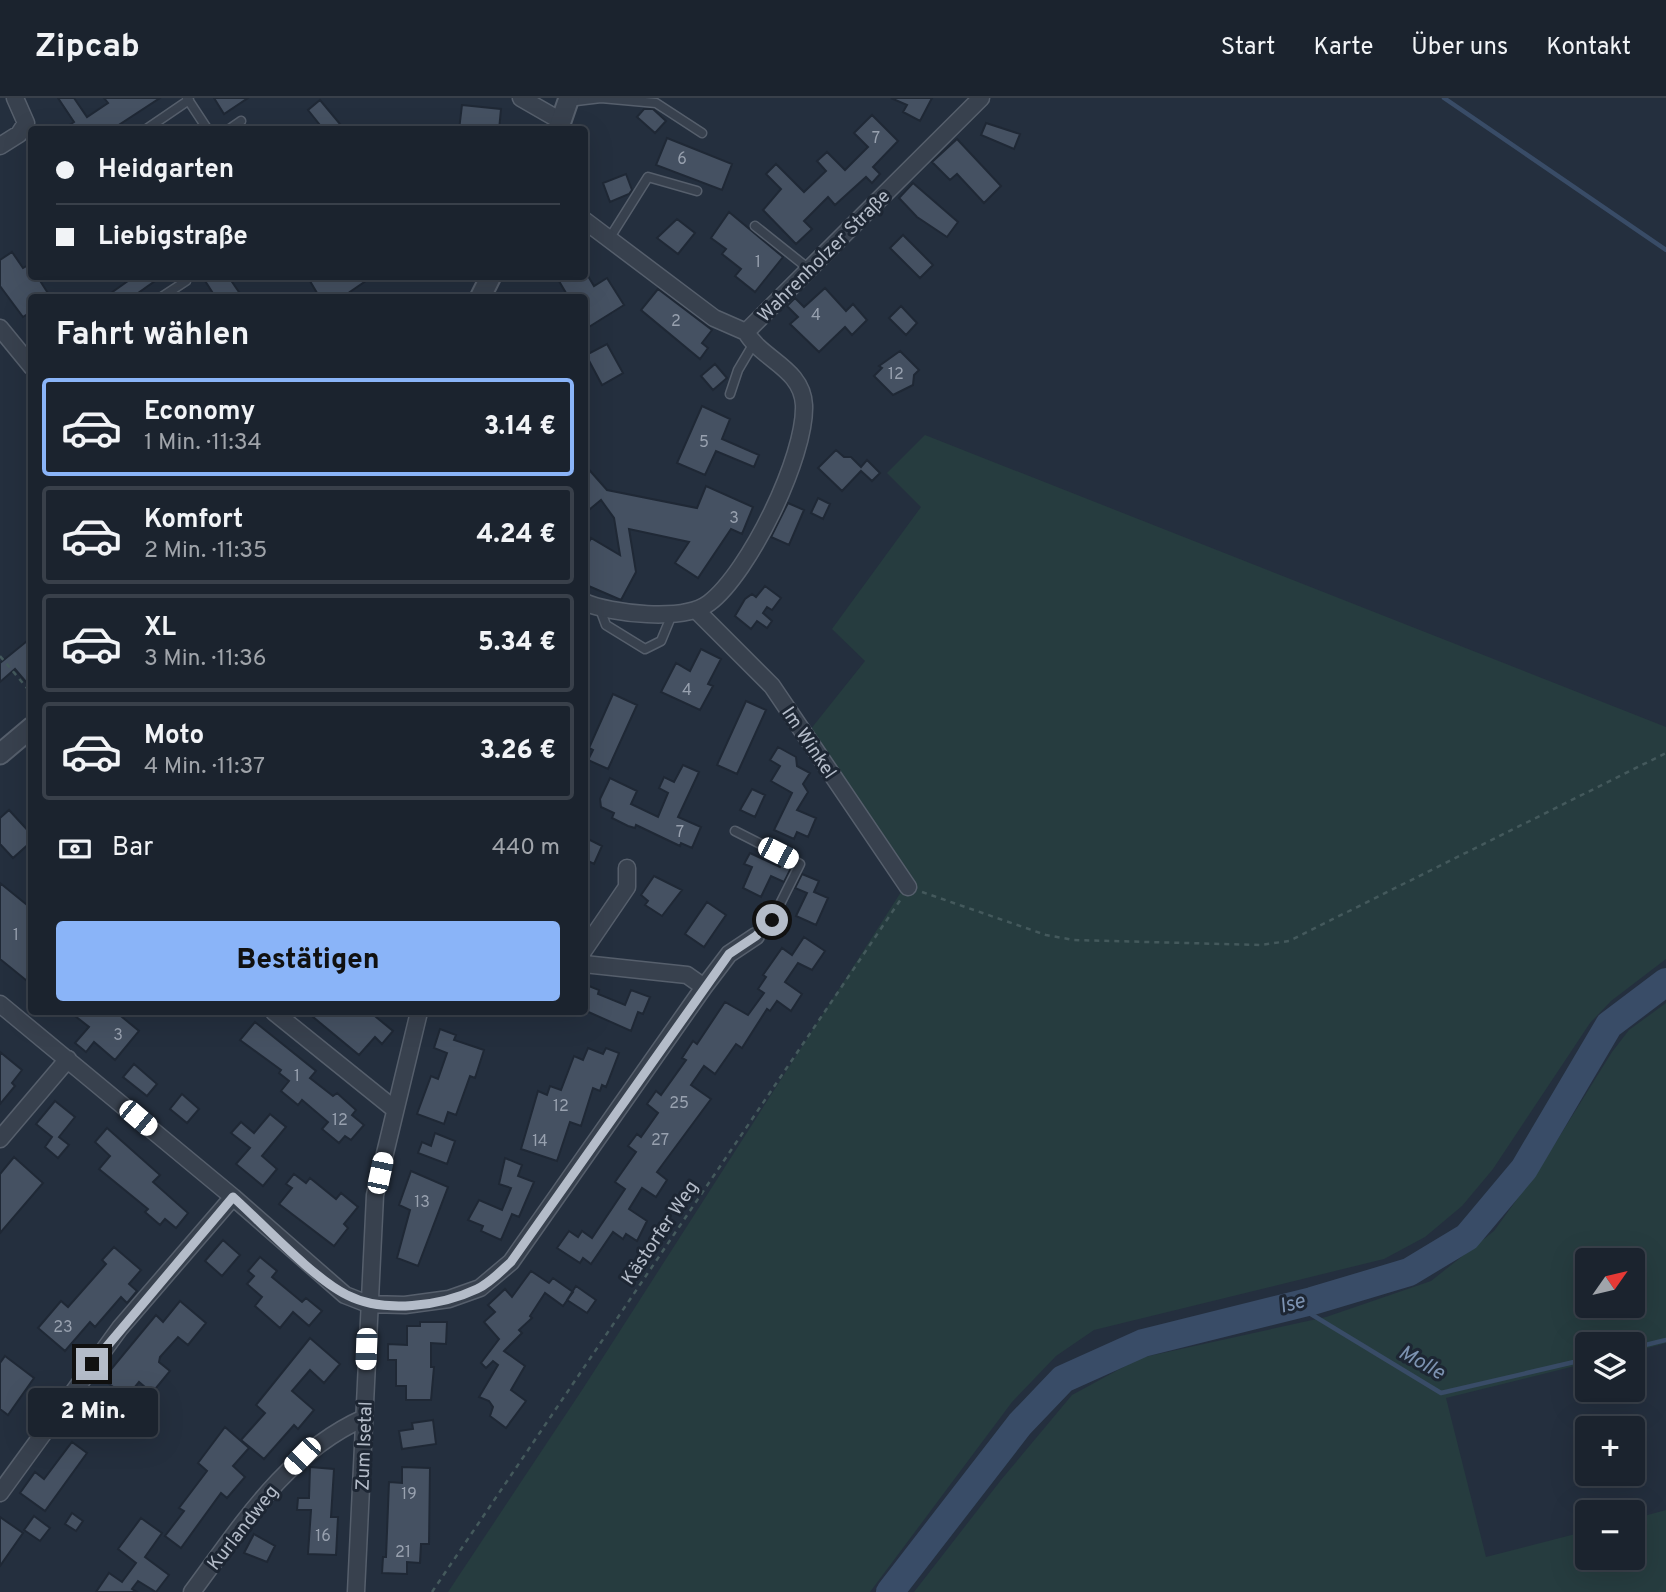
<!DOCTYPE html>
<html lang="de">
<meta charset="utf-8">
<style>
body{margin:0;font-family:Overpass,sans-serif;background:#282f3a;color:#f1f3f6;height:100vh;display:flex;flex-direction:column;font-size:26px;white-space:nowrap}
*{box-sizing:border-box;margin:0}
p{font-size:23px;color:#a0a4aa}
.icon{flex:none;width:38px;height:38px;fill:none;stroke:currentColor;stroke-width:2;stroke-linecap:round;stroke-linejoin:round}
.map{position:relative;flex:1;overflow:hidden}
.panel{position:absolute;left:28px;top:196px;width:560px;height:721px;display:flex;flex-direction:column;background:#1b232e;border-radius:7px;box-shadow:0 7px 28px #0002,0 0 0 2px #39404a}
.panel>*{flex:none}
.guide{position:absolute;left:28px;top:28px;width:560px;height:154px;border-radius:7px;box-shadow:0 7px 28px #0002,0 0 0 2px #39404a;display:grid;align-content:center;height:154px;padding:0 28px;background:#1b232e}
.needle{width:46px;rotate:56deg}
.tools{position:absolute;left:1575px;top:1150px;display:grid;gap:14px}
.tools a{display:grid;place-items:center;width:70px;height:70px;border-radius:7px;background:#1b232e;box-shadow:0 7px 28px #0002,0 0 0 2px #39404a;font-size:35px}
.end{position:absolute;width:32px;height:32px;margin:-16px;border:9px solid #b4bcc9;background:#111;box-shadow:0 0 0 4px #111}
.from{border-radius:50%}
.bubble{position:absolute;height:49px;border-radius:7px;background:#1b232e;box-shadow:0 7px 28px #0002,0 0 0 2px #39404a;font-size:23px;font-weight:800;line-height:49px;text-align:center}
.car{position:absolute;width:21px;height:42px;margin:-21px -10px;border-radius:9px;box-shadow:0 0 5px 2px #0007;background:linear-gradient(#fff 24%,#345 0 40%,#fff 0 76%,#345 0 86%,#fff 0)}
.guide b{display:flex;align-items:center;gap:24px;height:66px;font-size:26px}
.guide b+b{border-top:2px solid #39404a}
.guide i{width:18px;height:18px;background:#f1f3f6}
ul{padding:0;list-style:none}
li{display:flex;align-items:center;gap:21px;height:98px;margin:0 14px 10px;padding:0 14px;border:4px solid #39404a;border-radius:7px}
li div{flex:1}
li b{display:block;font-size:26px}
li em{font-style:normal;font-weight:800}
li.current{border-color:#8ab4f8}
li>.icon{width:63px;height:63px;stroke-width:1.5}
h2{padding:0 28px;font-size:32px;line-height:84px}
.pay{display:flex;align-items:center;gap:18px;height:77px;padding:0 28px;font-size:26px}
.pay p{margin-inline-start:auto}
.action{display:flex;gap:14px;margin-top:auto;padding:14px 28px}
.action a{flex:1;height:80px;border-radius:7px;background:#8ab4f8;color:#111;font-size:28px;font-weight:800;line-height:80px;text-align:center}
header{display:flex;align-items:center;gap:42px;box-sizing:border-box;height:98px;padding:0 35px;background:#1b232e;border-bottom:2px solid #39404a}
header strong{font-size:33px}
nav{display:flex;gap:38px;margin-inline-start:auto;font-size:24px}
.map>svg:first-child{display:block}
.green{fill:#263c3f;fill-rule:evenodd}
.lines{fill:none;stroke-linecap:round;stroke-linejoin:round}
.stream{stroke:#394c67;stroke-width:4.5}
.river{stroke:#394c67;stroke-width:28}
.building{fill:#455162;stroke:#1f2835;stroke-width:2}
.service-casing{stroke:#565f6c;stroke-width:11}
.minor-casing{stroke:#565f6c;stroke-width:19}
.tertiary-casing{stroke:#565f6c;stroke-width:23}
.path{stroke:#44595c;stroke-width:2.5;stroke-dasharray:5 5;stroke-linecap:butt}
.service{stroke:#38414e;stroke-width:8}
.minor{stroke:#38414e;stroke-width:16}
.tertiary{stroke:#38414e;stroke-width:19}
.route{stroke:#b4bcc9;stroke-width:9}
.labels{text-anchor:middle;stroke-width:6;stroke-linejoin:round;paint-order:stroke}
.number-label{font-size:16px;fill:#98a1af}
.street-label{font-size:19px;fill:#b4bcc9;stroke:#1d2633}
.water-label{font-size:21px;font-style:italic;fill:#7c92b1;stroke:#1d2633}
</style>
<header>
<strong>Zipcab</strong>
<nav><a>Start</a><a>Karte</a><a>Über uns</a><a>Kontakt</a></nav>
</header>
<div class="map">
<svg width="1666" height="1494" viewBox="0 0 1666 1494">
<rect width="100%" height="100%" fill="#242f3e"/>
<!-- green -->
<path class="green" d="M 925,337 L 1666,629 L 1666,861 L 1611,903 L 1590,925 L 1493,1071 L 1462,1108 L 1425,1139 L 1384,1161 L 1094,1232 L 1056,1258 L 1012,1304 L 870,1494 L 448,1494 L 584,1289 L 910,780 L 810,632 L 865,563 L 832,531 L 921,409 L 887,375 Z
M 1666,905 L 1666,1245 L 1633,1254 L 1633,1246 L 1587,1246 L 1587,1265 L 1446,1300 L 1486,1459 L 1587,1433 L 1587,1460 L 1633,1460 L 1633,1421 L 1666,1412 L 1666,1494 L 914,1494 L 1001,1382 L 1072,1297 L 1140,1260 L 1326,1219 L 1431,1183 L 1494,1133 L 1541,1068 L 1612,954 L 1629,932 ZM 1587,1162 L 1633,1162 L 1633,1208 L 1587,1208 Z"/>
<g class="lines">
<!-- stream -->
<path class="stream" d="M 1444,0 L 1666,152
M 1296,1207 L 1441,1295 L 1587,1261
M 1633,1250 L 1666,1242"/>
<!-- river -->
<path class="river" d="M 890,1494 L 1020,1326 L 1063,1281 L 1143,1245 L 1312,1203 L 1409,1174 L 1467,1139 L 1524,1071 L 1609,927 L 1666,884"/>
</g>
<!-- building -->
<path class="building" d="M 58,0 L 74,0 L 87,19 L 108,5 L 104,0 L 160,0 L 111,32 L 62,32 L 74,24 Z
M 214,0 L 248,0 L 224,16 Z
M 891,0 L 932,0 L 920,23 L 903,14 L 907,7 Z
M 320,2 L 345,32 L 324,32 L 308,12 Z
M 462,7 L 501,11 L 499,32 L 459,32 Z
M 644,11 L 653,11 L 666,23 L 655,35 L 637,19 Z
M 872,17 L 898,43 L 873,69 L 880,76 L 872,85 L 866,79 L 835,107 L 828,99 L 804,123 L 812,131 L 796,146 L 763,112 L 781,91 L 766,76 L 776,66 L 804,94 L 826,73 L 817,63 L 827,54 L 845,72 L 868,49 L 854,35 Z
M 986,25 L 1020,36 L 1014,51 L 981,37 Z
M 667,40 L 732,66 L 722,92 L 656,67 Z
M 957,41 L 1001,88 L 984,105 L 957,76 L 950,82 L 932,64 Z
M 626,76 L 632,92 L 629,96 L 610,104 L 603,85 Z
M 913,85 L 958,124 L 947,139 L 917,119 L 899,100 Z
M 729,114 L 783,159 L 755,194 L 735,178 L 741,171 L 722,156 L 726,151 L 711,140 Z
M 677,121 L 695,135 L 678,156 L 657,140 Z
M 903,137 L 933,167 L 920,180 L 890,150 Z
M 12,154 L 23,170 L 32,165 L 32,178 L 37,178 L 51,200 L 32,200 L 32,213 L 23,219 L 0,188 L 0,162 Z
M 135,178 L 162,178 L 131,200 L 104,200 Z
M 202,178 L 228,178 L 243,200 L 216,200 Z
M 307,178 L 373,178 L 341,200 L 320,200 Z
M 556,178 L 588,178 L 594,188 L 607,180 L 624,207 L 584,232 L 584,200 L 569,200 Z
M 825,190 L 846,213 L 853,206 L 867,222 L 852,237 L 845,229 L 819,254 L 790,226 L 798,219 L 787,208 L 795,200 L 804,209 Z
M 658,191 L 712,232 L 702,245 L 708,250 L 700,261 L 641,212 Z
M 901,208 L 917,225 L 906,237 L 889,220 Z
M 607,246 L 623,275 L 602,287 L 586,257 Z
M 900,253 L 919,272 L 914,277 L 913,287 L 893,297 L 874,278 L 882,270 L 879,268 Z
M 715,266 L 727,280 L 713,292 L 701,278 Z
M 702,308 L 730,321 L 722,341 L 759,357 L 754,369 L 716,353 L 705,377 L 677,365 Z
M 836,352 L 844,359 L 851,359 L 861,369 L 867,362 L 880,375 L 872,383 L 861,373 L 842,393 L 818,370 Z
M 584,366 L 607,392 L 697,410 L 706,388 L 753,409 L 742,436 L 731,431 L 698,480 L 675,465 L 689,444 L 629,431 L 636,474 L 621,502 L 584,486 L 584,453 L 591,440 L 620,457 L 614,420 L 601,402 L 584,416 Z
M 818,400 L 830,406 L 823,421 L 811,415 Z
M 788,405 L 804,412 L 789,447 L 771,439 Z
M 765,488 L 781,500 L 772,512 L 767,509 L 763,515 L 772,523 L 767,530 L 757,523 L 751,531 L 735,518 L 745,501 L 752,496 L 756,499 Z
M 32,539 L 32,591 L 15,571 L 0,584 L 0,565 Z
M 701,551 L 721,561 L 708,586 L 713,588 L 700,612 L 661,594 L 676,565 L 690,573 Z
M 613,596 L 637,607 L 608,671 L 588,662 L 593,652 L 589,650 Z
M 746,603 L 766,612 L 737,676 L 717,667 Z
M 778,649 L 796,659 L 797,668 L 810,675 L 803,686 L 808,694 L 797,712 L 816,720 L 808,739 L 797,734 L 794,741 L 774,732 L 792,695 L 771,683 L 780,668 L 770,662 Z
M 683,667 L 699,674 L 678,719 L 701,729 L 692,750 L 681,745 L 680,748 L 636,727 L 635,730 L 628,728 L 612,720 L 614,715 L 601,709 L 600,701 L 610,680 L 637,693 L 631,706 L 658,719 L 668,695 L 659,690 L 664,679 L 674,684 Z
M 752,691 L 765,697 L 755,719 L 740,712 Z
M 9,712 L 32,737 L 32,743 L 13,760 L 0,746 L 0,720 Z
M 584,739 L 602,748 L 594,766 L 584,761 Z
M 750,755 L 780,769 L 782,766 L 791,770 L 784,784 L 771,778 L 761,799 L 743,790 L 752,769 L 744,766 Z
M 802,776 L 819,783 L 814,794 L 828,800 L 816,827 L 796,818 L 807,795 L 795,790 Z
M 654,778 L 682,792 L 662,818 L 645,807 L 648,803 L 641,797 Z
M 0,785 L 32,811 L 32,887 L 0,861 Z
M 707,804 L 726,817 L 704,849 L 685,836 Z
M 804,839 L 825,853 L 812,872 L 798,865 L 785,884 L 802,896 L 791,913 L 777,903 L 770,913 L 767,911 L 742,950 L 736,946 L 715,976 L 704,968 L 691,987 L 711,1001 L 657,1074 L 667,1082 L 656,1099 L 642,1090 L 629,1111 L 647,1123 L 637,1143 L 626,1136 L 623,1141 L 613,1134 L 591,1166 L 583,1160 L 580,1165 L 557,1150 L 569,1133 L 578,1139 L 582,1133 L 592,1140 L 625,1091 L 615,1084 L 636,1054 L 628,1048 L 637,1036 L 641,1039 L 658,1015 L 647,1006 L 656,993 L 661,997 L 686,962 L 682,960 L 693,943 L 697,946 L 725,904 L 748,917 L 764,895 L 758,891 L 766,879 L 763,877 L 782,850 L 792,857 Z
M 584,886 L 599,892 L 598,896 L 625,907 L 631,892 L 650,899 L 643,916 L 638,914 L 631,933 L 584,912 Z
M 70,914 L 116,914 L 139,933 L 115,962 L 94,944 L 86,954 L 75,945 L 89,929 Z
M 307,914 L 370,914 L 393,933 L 382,946 L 375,939 L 359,957 Z
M 255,924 L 316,973 L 310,980 L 333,998 L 337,995 L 356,1012 L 352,1017 L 364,1027 L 351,1042 L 345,1038 L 339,1045 L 322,1031 L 328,1024 L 302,1002 L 298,1007 L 281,993 L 289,983 L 279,975 L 281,972 L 240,942 Z
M 440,931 L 456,937 L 454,942 L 484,952 L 475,980 L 470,978 L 456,1017 L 448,1014 L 444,1026 L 417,1016 L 431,978 L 438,981 L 447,955 L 434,950 Z
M 588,950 L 603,956 L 606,950 L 619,955 L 606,989 L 602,987 L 600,993 L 593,990 L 581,1028 L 570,1024 L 557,1063 L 521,1051 L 538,993 L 547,997 L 550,988 L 561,992 L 574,958 L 583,962 Z
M 0,954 L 22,972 L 12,985 L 15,988 L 0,1006 Z
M 134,966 L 157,986 L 147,998 L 123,979 Z
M 182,996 L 199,1011 L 187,1025 L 170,1011 Z
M 55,1003 L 75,1019 L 59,1039 L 69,1047 L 58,1060 L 45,1049 L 52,1039 L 36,1026 Z
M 270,1016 L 286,1029 L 262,1058 L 277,1071 L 263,1088 L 236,1066 L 250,1050 L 231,1035 L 241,1024 L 254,1035 Z
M 107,1030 L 160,1077 L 153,1084 L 188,1115 L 176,1130 L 165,1121 L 160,1127 L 145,1114 L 148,1111 L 99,1071 L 110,1058 L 95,1044 Z
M 435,1035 L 455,1043 L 447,1066 L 418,1055 L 422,1044 L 431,1048 Z
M 14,1059 L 43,1085 L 0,1135 L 0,1076 Z
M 505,1060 L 522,1067 L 518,1078 L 534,1084 L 519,1119 L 512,1116 L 501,1142 L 481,1133 L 483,1128 L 468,1122 L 479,1102 L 502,1112 L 511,1090 L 499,1086 Z
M 411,1073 L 448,1089 L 418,1168 L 397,1160 L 410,1112 L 399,1107 Z
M 294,1076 L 306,1085 L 310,1080 L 336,1101 L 341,1095 L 358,1109 L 344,1126 L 348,1130 L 334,1148 L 279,1106 L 292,1090 L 286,1086 Z
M 223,1142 L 240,1157 L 222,1178 L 205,1163 Z
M 114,1149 L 141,1172 L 129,1186 L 137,1193 L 127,1205 L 121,1199 L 95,1229 L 90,1224 L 65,1253 L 38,1230 L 61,1203 L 68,1209 L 106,1166 L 102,1162 Z
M 260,1159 L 277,1173 L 272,1179 L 302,1204 L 306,1200 L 322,1213 L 309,1228 L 293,1214 L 280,1230 L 255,1208 L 262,1199 L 247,1186 L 254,1178 L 248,1173 Z
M 531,1173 L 549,1185 L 553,1180 L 573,1194 L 563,1208 L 545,1195 L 530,1218 L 532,1220 L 519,1232 L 522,1235 L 504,1253 L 525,1268 L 511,1292 L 526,1303 L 506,1330 L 490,1318 L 493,1309 L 489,1303 L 479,1299 L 498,1267 L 493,1263 L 486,1270 L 481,1265 L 499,1241 L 484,1224 L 495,1214 L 488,1207 L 505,1191 L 512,1199 Z
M 576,1188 L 596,1202 L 587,1215 L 567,1202 Z
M 180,1203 L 206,1225 L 188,1247 L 178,1239 L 160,1259 L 159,1264 L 170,1273 L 152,1295 L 139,1284 L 113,1316 L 117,1318 L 102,1335 L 87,1324 L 113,1289 L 103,1281 L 156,1217 L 163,1224 Z
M 420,1224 L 447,1224 L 446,1246 L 431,1245 L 431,1269 L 434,1269 L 431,1302 L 406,1302 L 406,1288 L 396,1288 L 396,1262 L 388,1262 L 388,1246 L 407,1247 L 407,1228 L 420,1228 Z
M 310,1240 L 340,1266 L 324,1285 L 310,1272 L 292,1293 L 314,1312 L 298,1331 L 294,1327 L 264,1361 L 241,1342 L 265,1315 L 256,1307 Z
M 5,1258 L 34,1280 L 8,1317 L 0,1311 L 0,1265 Z
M 433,1322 L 436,1346 L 402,1351 L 399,1333 L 413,1331 L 412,1325 Z
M 225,1329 L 249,1350 L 233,1368 L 245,1379 L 227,1400 L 221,1395 L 181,1450 L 165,1438 L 184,1413 L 179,1410 L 207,1373 L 198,1365 Z
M 72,1344 L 87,1355 L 45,1413 L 20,1395 L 35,1374 L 44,1381 Z
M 310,1369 L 334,1371 L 331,1419 L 338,1419 L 336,1457 L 308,1456 L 311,1412 L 297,1412 L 298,1400 L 309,1400 Z
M 402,1369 L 430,1370 L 429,1446 L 421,1446 L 420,1465 L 407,1464 L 407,1476 L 382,1475 L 383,1459 L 386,1459 L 389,1384 L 402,1385 Z
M 72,1415 L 83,1423 L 76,1433 L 65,1426 Z
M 34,1418 L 50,1430 L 40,1443 L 24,1432 Z
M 0,1419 L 23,1435 L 0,1468 Z
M 141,1420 L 162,1435 L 145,1459 L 169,1477 L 156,1494 L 138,1483 L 132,1491 L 137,1494 L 96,1494 L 109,1475 L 122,1484 L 136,1465 L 118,1451 Z
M 254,1436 L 275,1448 L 267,1464 L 244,1455 Z"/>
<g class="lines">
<!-- service casing -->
<g class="service-casing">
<path id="service" d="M 187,0 L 208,32
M 568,4 L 601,0 L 656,5 L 702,35
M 145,32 L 189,2
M 228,32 L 241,23
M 755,128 L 809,171
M 609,141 L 648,79 L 697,93
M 160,200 L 186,183
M 730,296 L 738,272 L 754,245
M 600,511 L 606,527 L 645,551 L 661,543 L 673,514
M 735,733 L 800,766 L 772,822 L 756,838"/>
</g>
<!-- minor casing -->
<g class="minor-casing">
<path id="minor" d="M 521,0 L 561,23
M 0,48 L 19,36 L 26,25 L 15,0
M 584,122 L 714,220 L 746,234
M 0,230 L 32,269
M 746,234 L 981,0
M 584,504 C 611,516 684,524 709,505 C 749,475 806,358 804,307 C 802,270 762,262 746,234
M 696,512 L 772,588 L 908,789
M 584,852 L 627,789 L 627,770
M 584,866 L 687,877 L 704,889
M 0,906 L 233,1099 L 345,1197 L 368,1206 L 405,1207 L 449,1201 L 480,1190 L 511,1164 L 704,889 L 729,856 L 756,838
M 274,914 L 393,1010
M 0,1041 L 68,961
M 0,1395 L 120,1230 L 233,1099
M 192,1494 C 241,1428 287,1354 364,1320
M 356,1494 L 375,1097 L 419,914"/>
</g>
<!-- tertiary casing -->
<g class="tertiary-casing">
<path id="tertiary" d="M 558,32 L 569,0
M 480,200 L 491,178
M 0,656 L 32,629"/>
</g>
<!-- path -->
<path class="path" d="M 0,558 L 32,596
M 922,794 L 1046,837 L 1074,842 L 1260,847 L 1289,843 L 1666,655
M 432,1494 L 901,801"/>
<!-- service -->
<use href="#service" class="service"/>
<!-- minor -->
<use href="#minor" class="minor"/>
<!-- tertiary -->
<use href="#tertiary" class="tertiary"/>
</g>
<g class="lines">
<!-- route -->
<path class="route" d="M 92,1266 L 233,1099 C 262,1125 314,1181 347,1197 C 384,1216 441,1208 477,1191 C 490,1185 501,1173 511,1164 L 729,856 L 756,838 L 772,822"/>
</g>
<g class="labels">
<!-- number labels -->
<g class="number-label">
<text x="876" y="45">7</text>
<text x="682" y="66">6</text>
<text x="758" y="169">1</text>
<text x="816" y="222">4</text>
<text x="676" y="228">2</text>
<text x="896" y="281">12</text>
<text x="704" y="349">5</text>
<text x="734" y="425">3</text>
<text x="687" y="597">4</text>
<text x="680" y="739">7</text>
<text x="16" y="842">1</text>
<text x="118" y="942">3</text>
<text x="297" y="983">1</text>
<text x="679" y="1010">25</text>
<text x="561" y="1013">12</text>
<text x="340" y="1027">12</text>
<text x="660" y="1047">27</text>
<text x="540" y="1048">14</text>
<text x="422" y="1109">13</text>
<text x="63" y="1234">23</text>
<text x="409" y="1401">19</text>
<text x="323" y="1443">16</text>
<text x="403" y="1459">21</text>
</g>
<!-- street labels -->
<g class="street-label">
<text transform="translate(823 157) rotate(-45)" y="7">Wahrenholzer Straße</text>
<text transform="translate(810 644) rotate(56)" y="7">Im Winkel</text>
<text transform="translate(659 1134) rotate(-56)" y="7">Kästorfer Weg</text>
<text transform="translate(363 1348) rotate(-88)" y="7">Zum Isetal</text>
<text transform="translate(242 1429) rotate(-52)" y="7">Kurlandweg</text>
</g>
<!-- water labels -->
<g class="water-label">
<text transform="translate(1292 1205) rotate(-15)" y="7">Ise</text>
<text transform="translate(1422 1264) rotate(29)" y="7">Molle</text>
</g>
</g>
</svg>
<div class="tools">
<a><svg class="needle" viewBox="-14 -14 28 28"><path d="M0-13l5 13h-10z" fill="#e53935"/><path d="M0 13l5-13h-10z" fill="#a0a4aa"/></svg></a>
<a><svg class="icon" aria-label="layers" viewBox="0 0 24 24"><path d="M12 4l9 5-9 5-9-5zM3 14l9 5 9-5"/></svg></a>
<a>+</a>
<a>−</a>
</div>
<i class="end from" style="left:772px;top:822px"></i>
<i class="end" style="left:92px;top:1266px"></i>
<div class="bubble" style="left:28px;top:1290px;width:130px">2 Min.</div>
<i class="car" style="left:778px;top:755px;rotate:117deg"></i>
<i class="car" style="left:138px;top:1020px;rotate:130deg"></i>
<i class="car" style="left:380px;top:1075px;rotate:12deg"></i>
<i class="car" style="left:366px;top:1251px;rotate:182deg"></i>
<i class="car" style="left:302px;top:1358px;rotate:224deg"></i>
<div class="guide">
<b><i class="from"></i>Heidgarten</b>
<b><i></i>Liebigstraße</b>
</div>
<section class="panel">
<h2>Fahrt wählen</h2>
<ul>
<li class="current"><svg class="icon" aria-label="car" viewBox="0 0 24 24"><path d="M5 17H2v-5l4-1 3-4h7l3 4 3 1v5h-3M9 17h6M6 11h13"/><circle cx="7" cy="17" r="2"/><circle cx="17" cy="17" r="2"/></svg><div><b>Economy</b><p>1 Min. · 11:34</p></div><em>3.14 €</em></li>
<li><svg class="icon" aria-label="car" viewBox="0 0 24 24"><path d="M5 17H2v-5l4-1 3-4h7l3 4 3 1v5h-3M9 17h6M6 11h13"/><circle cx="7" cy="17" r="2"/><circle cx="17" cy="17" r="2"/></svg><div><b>Komfort</b><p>2 Min. · 11:35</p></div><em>4.24 €</em></li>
<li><svg class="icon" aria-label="car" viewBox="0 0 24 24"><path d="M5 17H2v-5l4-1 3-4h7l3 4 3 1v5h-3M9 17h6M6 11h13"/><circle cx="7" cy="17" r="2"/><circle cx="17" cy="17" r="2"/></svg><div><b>XL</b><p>3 Min. · 11:36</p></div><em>5.34 €</em></li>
<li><svg class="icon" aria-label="car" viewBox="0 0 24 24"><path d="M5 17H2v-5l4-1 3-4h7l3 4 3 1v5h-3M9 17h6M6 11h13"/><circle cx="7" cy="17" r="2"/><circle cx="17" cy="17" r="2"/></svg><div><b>Moto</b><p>4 Min. · 11:37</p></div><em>3.26 €</em></li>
</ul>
<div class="pay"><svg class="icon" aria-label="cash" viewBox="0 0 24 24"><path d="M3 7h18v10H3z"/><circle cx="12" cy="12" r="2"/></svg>Bar<p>440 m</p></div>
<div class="action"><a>Bestätigen</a></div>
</section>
</div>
